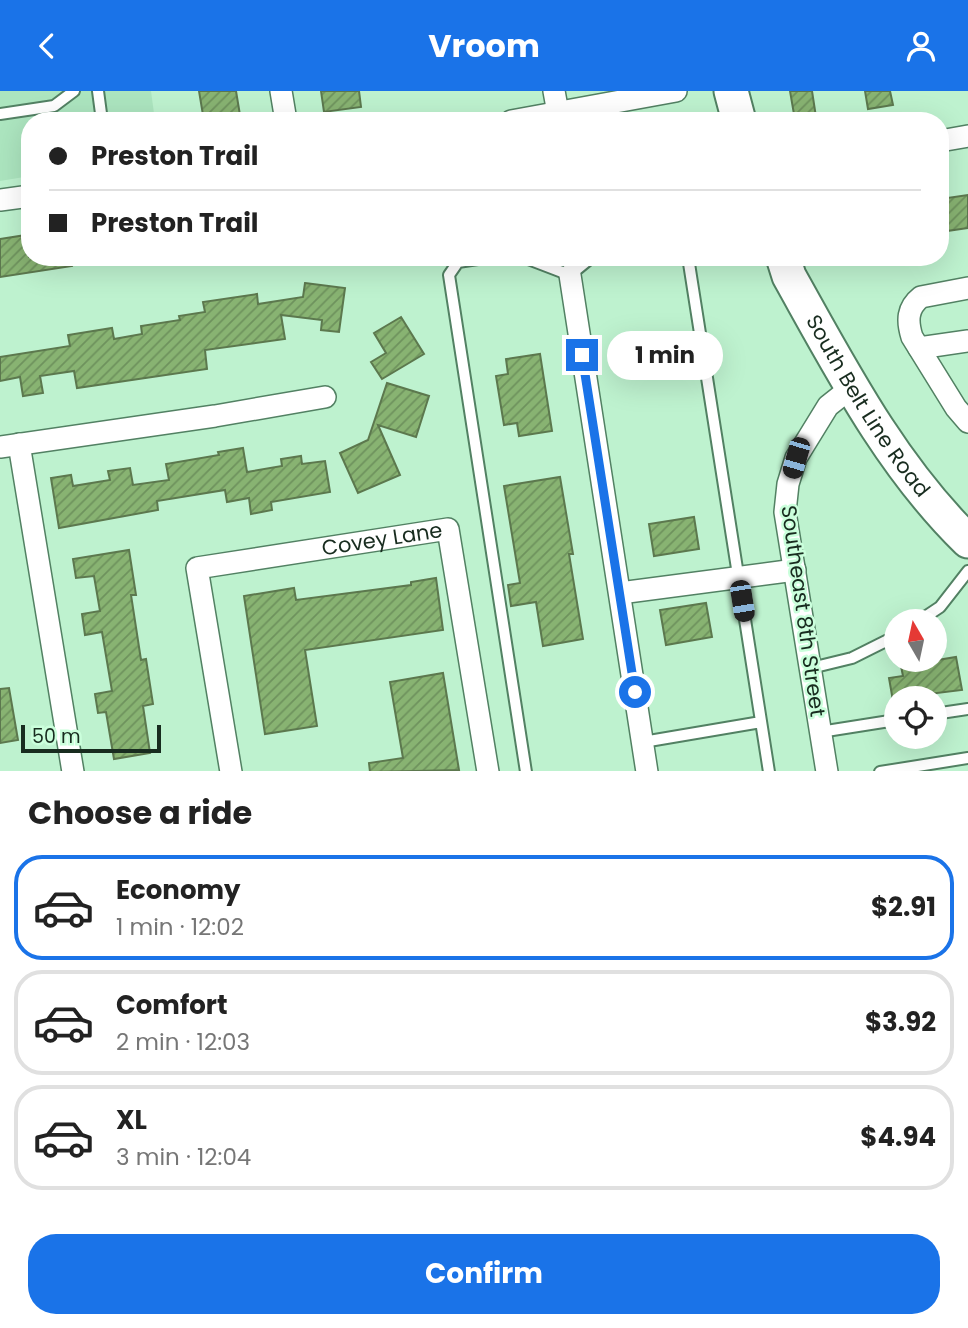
<!DOCTYPE html>
<meta charset="utf-8">
<style>
body{margin:0;font-family:Poppins,sans-serif;background:#f2f2f2;color:#222;height:100vh;display:flex;flex-direction:column;font-size:26px;white-space:nowrap}
*{box-sizing:border-box;margin:0}
p{font-size:23px;color:#767676}
.icon{flex:none;width:38px;height:38px;fill:none;stroke:currentColor;stroke-width:2;stroke-linecap:round;stroke-linejoin:round}
.map{position:relative;height:680px;overflow:hidden}
.side{display:flex;flex-direction:column;background:#fff;flex:1}
.side>*{flex:none}
.guide{position:absolute;left:21px;top:21px;width:928px;height:154px;border-radius:28px;box-shadow:0 7px 28px #0002;display:grid;align-content:center;height:154px;padding:0 28px;background:#fff}
.needle{width:46px;rotate:351deg}
.tools{position:absolute;left:884px;top:518px;display:grid;gap:14px}
.tools a{display:grid;place-items:center;width:63px;height:63px;border-radius:50%;background:#fff;box-shadow:0 7px 28px #0002;font-size:35px}
.scale{position:absolute;left:21px;bottom:18px;width:140px;box-sizing:border-box;padding-left:7px;border:4px solid #182c1f;border-top:0;font-size:19px;line-height:24px;white-space:nowrap;color:#182c1f;-webkit-text-stroke:5px #cbffdc;paint-order:stroke}
.end{position:absolute;width:32px;height:32px;margin:-16px;border:9px solid #1a73e8;background:#fff;box-shadow:0 0 0 4px #fff}
.from{border-radius:50%}
.bubble{position:absolute;height:49px;border-radius:24px;background:#fff;box-shadow:0 7px 28px #0002;font-size:23px;font-weight:700;line-height:49px;text-align:center}
.car{position:absolute;width:21px;height:42px;margin:-21px -10px;border-radius:9px;box-shadow:0 0 5px 2px #0007;background:linear-gradient(#222 24%,#8ab4d8 0 40%,#222 0 76%,#8ab4d8 0 86%,#222 0)}
.guide b{display:flex;align-items:center;gap:24px;height:66px;font-size:26px}
.guide b+b{border-top:2px solid #e0e0e0}
.guide i{width:18px;height:18px;background:#222}
ul{padding:0;list-style:none}
li{display:flex;align-items:center;gap:21px;height:105px;margin:0 14px 10px;padding:0 14px;border:4px solid #e0e0e0;border-radius:28px}
li div{flex:1}
li b{display:block;font-size:26px}
li em{font-style:normal;font-weight:700}
li.on{border-color:#1a73e8}
li>.icon{width:63px;height:63px;stroke-width:1.5}
h2{padding:0 28px;font-size:32px;line-height:84px}
.action{display:flex;gap:14px;margin-top:auto;padding:14px 28px}
.action a{flex:1;height:80px;border-radius:28px;background:#1a73e8;color:#fff;font-size:28px;font-weight:700;line-height:80px;text-align:center}
header{display:flex;justify-content:space-between;align-items:center;height:91px;padding:0 28px;background:#1a73e8;color:#fff;font-size:32px;font-weight:700}
.map>svg:first-child{display:block}
.built{fill:#ace5bf}
.building{fill:url(#building-hatch);stroke:#5c784e;stroke-width:2}
.lines{fill:none;stroke-linecap:round;stroke-linejoin:round}
.lane-casing{stroke:#528163;stroke-width:14}
.street-casing{stroke:#528163;stroke-width:24}
.primary-casing{stroke:#528163;stroke-width:37}
.lane{stroke:#fff;stroke-width:10}
.street{stroke:#fff;stroke-width:21}
.primary{stroke:#fff;stroke-width:33}
.route{stroke:#1a73e8;stroke-width:9}
.labels{text-anchor:middle;stroke-width:5;stroke-linejoin:round;paint-order:stroke}
.street-label{font-size:21px;fill:#182c1f;stroke:#cbffdc}
</style>
<header><svg class="icon" aria-label="back" viewBox="0 0 24 24"><path d="M15 5l-7 7 7 7"/></svg>Vroom<svg class="icon" aria-label="person" viewBox="0 0 24 24"><circle cx="12" cy="8" r="4"/><path d="M4 21q1-7 8-7t8 7"/></svg></header>
<div class="map">
<svg width="968" height="681" viewBox="0 0 968 681">
<defs>
<pattern id="building-hatch" width="6" height="6" patternUnits="userSpaceOnUse" patternTransform="scale(1.75)"><rect width="6" height="6" fill="#88b372"/><path d="M-1 1l2-2M0 6l6-6M5 7l2-2" fill="none" stroke="#6e925d"/></pattern>
</defs>
<rect width="100%" height="100%" fill="#bef2cf"/>
<!-- built -->
<path class="built" d="M 0,0 L 151,0 L 155,30 L 30,30 L 30,85 L 0,90 Z"/>
<!-- building -->
<path class="building" d="M 199,0 L 236,0 L 241,30 L 204,30 Z
M 321,0 L 359,0 L 361,16 L 324,21 Z
M 790,0 L 812,0 L 816,26 L 795,29 Z
M 865,0 L 890,0 L 893,14 L 868,18 Z
M 968,104 L 968,137 L 940,141 L 940,108 Z
M 26,144 L 29,166 L 71,166 L 72,175 L 0,186 L 0,148 Z
M 305,192 L 345,197 L 339,241 L 321,239 L 322,229 L 281,224 L 285,248 L 205,259 L 207,278 L 77,297 L 74,280 L 40,285 L 43,302 L 23,305 L 20,286 L 0,290 L 0,266 L 70,255 L 68,244 L 112,237 L 114,248 L 142,243 L 141,235 L 180,229 L 179,225 L 205,221 L 203,211 L 257,203 L 258,213 L 303,206 Z
M 401,226 L 424,263 L 382,288 L 371,271 L 386,262 L 374,242 Z
M 540,263 L 552,340 L 519,345 L 517,332 L 504,334 L 496,285 L 508,283 L 506,268 Z
M 387,292 L 429,305 L 416,346 L 378,334 L 400,384 L 358,402 L 340,362 L 368,349 Z
M 243,357 L 247,381 L 282,375 L 281,368 L 301,365 L 302,373 L 325,370 L 330,401 L 271,411 L 272,419 L 251,423 L 249,407 L 227,411 L 225,399 L 157,410 L 158,419 L 59,437 L 51,387 L 71,384 L 73,395 L 110,389 L 108,380 L 130,377 L 133,394 L 169,389 L 166,373 L 219,364 L 218,361 Z
M 560,386 L 573,463 L 569,463 L 583,548 L 543,555 L 536,511 L 511,515 L 508,494 L 520,492 L 504,395 Z
M 694,426 L 699,458 L 654,465 L 649,433 Z
M 129,459 L 136,504 L 131,504 L 141,569 L 146,568 L 153,613 L 143,615 L 150,662 L 114,668 L 106,621 L 98,622 L 95,603 L 112,600 L 102,541 L 85,544 L 82,523 L 100,520 L 94,485 L 76,487 L 73,468 Z
M 436,487 L 443,539 L 305,559 L 317,635 L 265,643 L 244,505 L 294,497 L 296,509 L 411,494 L 411,491 Z
M 706,512 L 712,546 L 666,554 L 660,519 Z
M 956,566 L 962,599 L 896,607 L 893,610 L 889,587 L 903,585 L 901,575 Z
M 443,582 L 459,679 L 370,681 L 369,672 L 403,667 L 390,591 Z
M 9,597 L 18,649 L 0,652 L 0,598 Z"/>
<g class="lines">
<!-- lane casing -->
<g class="lane-casing">
<path id="lane" d="M 98,0 L 102,30
M 0,23 L 54,15 L 74,0
M 491,166 L 458,171 L 449,184 L 526,681
M 523,166 L 570,184 L 592,166
M 688,166 L 769,681
M 919,530 L 940,516 L 968,480
M 811,577 L 852,567 L 896,545
M 934,623 L 968,618
M 820,641 L 896,629
M 643,651 L 761,631
M 880,681 L 968,667"/>
</g>
<!-- street casing -->
<g class="street-casing">
<g id="street">
<path d="M 281,0 L 286,30"/>
<path d="M 554,0 L 558,22"/>
<path d="M 511,30 L 676,0"/>
<path d="M 940,50 L 968,45"/>
<path d="M 0,109 L 30,105"/>
<path d="M 570,184 L 647,681"/>
<path d="M 968,197 L 921,206 C 907,217 907,230 912,246 L 956,317 L 968,331"/>
<path d="M 919,257 L 968,250"/>
<path d="M 19,353 L 73,681"/>
<path d="M 0,356 L 215,325 L 325,306"/>
<path d="M 620,502 L 795,479"/>
<path id="s1" d="M 231,681 L 197,477 L 448,438 L 488,681"/>
<path d="M 827,681 L 785,421 L 788,393 L 796,367 L 828,315 L 852,296"/>
</g>
</g>
<!-- primary casing -->
<g class="primary-casing">
<g id="primary">
<path d="M 731,0 L 739,30"/>
<path id="s2" d="M 783,166 L 789,185 C 841,278 891,375 968,450"/>
</g>
</g>
<!-- lane -->
<use href="#lane" class="lane"/>
<!-- street -->
<use href="#street" class="street"/>
<!-- primary -->
<use href="#primary" class="primary"/>
</g>
<g class="lines">
<!-- route -->
<path class="route" d="M 582,264 L 635,601"/>
</g>
<g class="labels">
<!-- street labels -->
<g class="street-label">
<text dy="7" stroke="none"><textPath href="#s2" startOffset="172">South Belt Line Road</textPath></text>
<text dy="7" stroke="none"><textPath href="#s1" startOffset="394">Covey Lane</textPath></text>
<text transform="translate(803 520) rotate(82)" y="7">Southeast 8th Street</text>
</g>
</g>
</svg>
<div class="tools">
<a><svg class="needle" viewBox="-14 -14 28 28"><path d="M0-13l5 13h-10z" fill="#e53935"/><path d="M0 13l5-13h-10z" fill="#767676"/></svg></a>
<a><svg class="icon" aria-label="locate" viewBox="0 0 24 24"><circle cx="12" cy="12" r="6"/><path d="M12 2v4M12 18v4M2 12h4M18 12h4"/></svg></a>
</div>
<div class="scale">50 m</div>
<i class="end from" style="left:635px;top:601px"></i>
<i class="end" style="left:582px;top:264px"></i>
<div class="bubble" style="left:607px;top:240px;width:116px">1 min</div>
<i class="car" style="left:796px;top:367px;rotate:196deg"></i>
<i class="car" style="left:742px;top:510px;rotate:171deg"></i>
<div class="guide">
<b><i class="from"></i>Preston Trail</b>
<b><i></i>Preston Trail</b>
</div>
</div>
<section class="side">
<h2>Choose a ride</h2>
<ul>
<li class="on"><svg class="icon" aria-label="car" viewBox="0 0 24 24"><path d="M5 17H2v-5l4-1 3-4h7l3 4 3 1v5h-3M9 17h6M6 11h13"/><circle cx="7" cy="17" r="2"/><circle cx="17" cy="17" r="2"/></svg><div><b>Economy</b><p>1 min · 12:02</p></div><em>$2.91</em></li>
<li><svg class="icon" aria-label="car" viewBox="0 0 24 24"><path d="M5 17H2v-5l4-1 3-4h7l3 4 3 1v5h-3M9 17h6M6 11h13"/><circle cx="7" cy="17" r="2"/><circle cx="17" cy="17" r="2"/></svg><div><b>Comfort</b><p>2 min · 12:03</p></div><em>$3.92</em></li>
<li><svg class="icon" aria-label="car" viewBox="0 0 24 24"><path d="M5 17H2v-5l4-1 3-4h7l3 4 3 1v5h-3M9 17h6M6 11h13"/><circle cx="7" cy="17" r="2"/><circle cx="17" cy="17" r="2"/></svg><div><b>XL</b><p>3 min · 12:04</p></div><em>$4.94</em></li>
</ul>
<div class="action"><a>Confirm</a></div>
</section>
